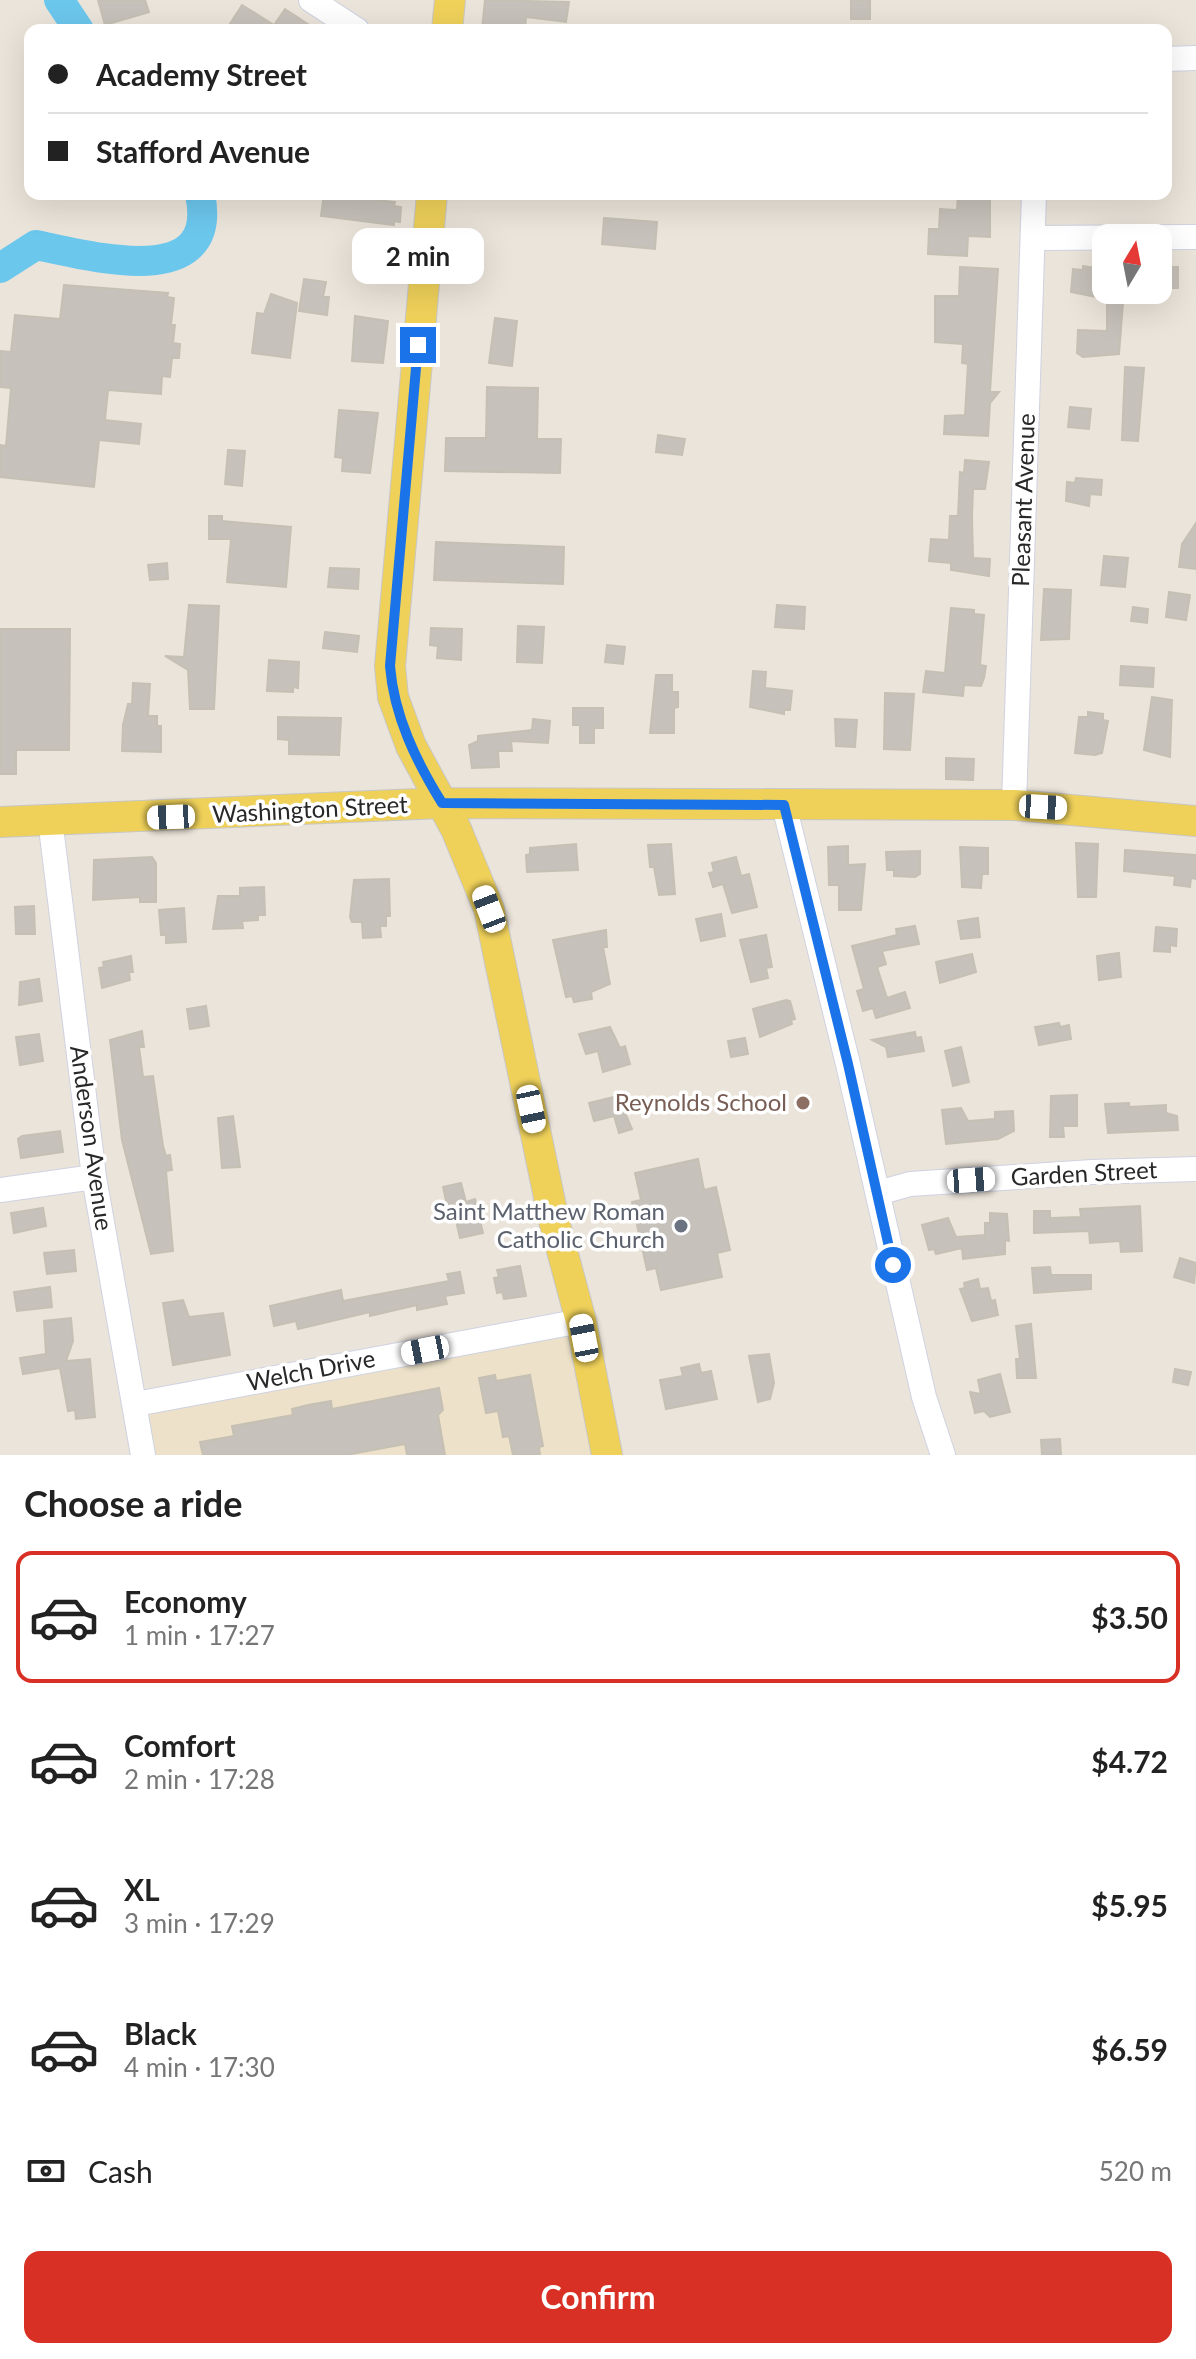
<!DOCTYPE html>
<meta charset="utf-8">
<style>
body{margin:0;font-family:Lato,sans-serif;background:#f6f6f6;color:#222;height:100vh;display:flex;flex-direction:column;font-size:30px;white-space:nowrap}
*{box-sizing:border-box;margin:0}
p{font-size:26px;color:#767676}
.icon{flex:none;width:44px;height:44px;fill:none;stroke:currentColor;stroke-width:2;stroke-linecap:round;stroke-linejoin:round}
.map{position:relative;height:1455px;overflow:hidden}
.details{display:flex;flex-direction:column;background:#fff;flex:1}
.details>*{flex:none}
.banner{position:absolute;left:24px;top:24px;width:1148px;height:176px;border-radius:16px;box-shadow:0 8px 32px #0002;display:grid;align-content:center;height:176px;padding:0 24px;background:#fff}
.needle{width:52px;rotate:10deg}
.controls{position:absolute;left:1092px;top:224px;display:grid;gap:16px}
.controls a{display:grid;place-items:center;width:80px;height:80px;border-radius:16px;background:#fff;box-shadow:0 8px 32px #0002;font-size:40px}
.end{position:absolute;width:36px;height:36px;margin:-18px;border:10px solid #1a73e8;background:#fff;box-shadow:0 0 0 4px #fff}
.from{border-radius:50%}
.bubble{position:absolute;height:56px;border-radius:16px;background:#fff;box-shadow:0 8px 32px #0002;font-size:26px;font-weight:700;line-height:56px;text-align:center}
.car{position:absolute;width:24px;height:48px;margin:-24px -12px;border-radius:10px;box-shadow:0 0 6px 2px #0007;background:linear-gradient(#fff 24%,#345 0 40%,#fff 0 76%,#345 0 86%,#fff 0)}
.banner b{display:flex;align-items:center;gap:28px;height:76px;font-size:30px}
.banner b+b{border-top:2px solid #e0e0e0}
.banner i{width:20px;height:20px;background:#222}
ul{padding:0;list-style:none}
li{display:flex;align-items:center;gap:24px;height:132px;margin:0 16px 12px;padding:0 8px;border:4px solid transparent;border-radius:16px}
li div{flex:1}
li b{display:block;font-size:30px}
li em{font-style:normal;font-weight:700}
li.current{border-color:#d93025}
li>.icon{width:72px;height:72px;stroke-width:1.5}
h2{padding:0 24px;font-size:36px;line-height:96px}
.pay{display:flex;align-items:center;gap:20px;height:88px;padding:0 24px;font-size:30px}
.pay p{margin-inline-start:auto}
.button{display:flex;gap:16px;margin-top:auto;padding:16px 24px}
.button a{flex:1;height:92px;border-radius:16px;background:#d93025;color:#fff;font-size:32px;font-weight:700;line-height:92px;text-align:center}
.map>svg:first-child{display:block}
.education{fill:#ede2c9}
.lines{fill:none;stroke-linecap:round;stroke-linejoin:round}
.river{stroke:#6cc7ed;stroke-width:30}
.building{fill:#c6c1ba;stroke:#c6c0b4;stroke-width:2}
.minor-casing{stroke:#cfd2e1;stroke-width:26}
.major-casing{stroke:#c7c7c7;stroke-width:32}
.minor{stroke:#fff;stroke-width:24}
.major{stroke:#efd15a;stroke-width:30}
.route{stroke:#1a73e8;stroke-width:10}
.education-dot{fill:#8d6e63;stroke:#fff;stroke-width:3}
.worship-dot{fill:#6b7280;stroke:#fff;stroke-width:3}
.labels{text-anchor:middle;stroke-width:7;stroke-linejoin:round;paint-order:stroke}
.street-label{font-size:24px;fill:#282828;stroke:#fff}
.education-label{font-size:24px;fill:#785e54;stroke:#fff;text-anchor:end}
.worship-label{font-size:24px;fill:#5b616d;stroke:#fff;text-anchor:end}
</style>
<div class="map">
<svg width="1196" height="1455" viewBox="0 0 1196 1455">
<rect width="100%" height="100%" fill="#ebe4da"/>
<!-- education -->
<path class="education" d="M 581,1321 L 607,1455 L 143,1455 L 136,1404 Z"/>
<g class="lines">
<!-- river -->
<path class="river" d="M 59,0 L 79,30
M 0,268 L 36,245 C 90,256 221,293 200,194"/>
</g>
<!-- building -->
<path class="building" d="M 98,0 L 145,0 L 149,12 L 105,25 Z
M 485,0 L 569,2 L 566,22 L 526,17 L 525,30 L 482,29 Z
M 851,0 L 870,0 L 870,19 L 851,19 Z
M 242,5 L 274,25 L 285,9 L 317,30 L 226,30 Z
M 324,194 L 395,202 L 394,206 L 401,207 L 400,222 L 394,221 L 394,225 L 321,216 Z
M 958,194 L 990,194 L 990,237 L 968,236 L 967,256 L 928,254 L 929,229 L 939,229 L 940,209 L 957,210 Z
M 604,218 L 657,222 L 655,249 L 602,244 Z
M 1083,266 L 1101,269 L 1106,275 L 1106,299 L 1071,292 L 1073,269 L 1083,270 Z
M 960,267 L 998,269 L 990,392 L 999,392 L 990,403 L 988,436 L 944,434 L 945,416 L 965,415 L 968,364 L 962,363 L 963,344 L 935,342 L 935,296 L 959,296 Z
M 1158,267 L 1178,267 L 1178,288 L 1158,288 Z
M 304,279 L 326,282 L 323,297 L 329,297 L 327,315 L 299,311 Z
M 64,285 L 168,293 L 167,297 L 174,298 L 171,325 L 175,325 L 173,343 L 180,344 L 179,358 L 172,358 L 170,377 L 162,376 L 161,394 L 108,390 L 105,420 L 141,424 L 139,444 L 99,440 L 94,487 L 0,477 L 0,445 L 6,446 L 11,388 L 0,387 L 0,351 L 11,352 L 15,315 L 60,319 Z
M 271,294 L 297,303 L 290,358 L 252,353 L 257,313 L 264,314 Z
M 1107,302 L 1123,303 L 1119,354 L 1083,357 L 1077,353 L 1078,330 L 1107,331 Z
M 355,316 L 388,321 L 383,363 L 352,361 Z
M 495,318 L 517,321 L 512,366 L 489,363 Z
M 1125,367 L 1144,368 L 1138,441 L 1122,440 Z
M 487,387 L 538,388 L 537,439 L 561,439 L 560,473 L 445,471 L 446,438 L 486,438 Z
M 1070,407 L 1091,409 L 1089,429 L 1068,427 Z
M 339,410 L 378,413 L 370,473 L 342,471 L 343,458 L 335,457 Z
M 658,435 L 685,439 L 682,455 L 656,452 Z
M 228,450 L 245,451 L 242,486 L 225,484 Z
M 965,460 L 989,462 L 985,489 L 973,489 L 972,516 L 973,558 L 990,559 L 989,576 L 951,570 L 951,563 L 929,561 L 931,539 L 949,540 L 950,516 L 958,516 L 960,472 L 964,473 Z
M 1076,478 L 1102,480 L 1101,495 L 1090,494 L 1089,506 L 1066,501 L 1067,482 L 1075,483 Z
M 209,516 L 222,516 L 222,521 L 291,527 L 286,587 L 227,582 L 231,539 L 209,539 Z
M 1196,523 L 1196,569 L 1179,567 L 1182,544 Z
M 436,542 L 564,547 L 563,584 L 434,580 Z
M 1104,556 L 1128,558 L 1125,587 L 1101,585 Z
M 167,563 L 168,579 L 150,580 L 148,565 Z
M 330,568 L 359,569 L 358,589 L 328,587 Z
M 1044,589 L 1071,590 L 1069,639 L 1041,640 Z
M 1169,592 L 1190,595 L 1186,620 L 1166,617 Z
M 189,605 L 219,606 L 214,709 L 190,709 L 188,670 L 165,656 L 184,657 Z
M 777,605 L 805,607 L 804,629 L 775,627 Z
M 1133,607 L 1148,609 L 1147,623 L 1131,621 Z
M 951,608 L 974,610 L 974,614 L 984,615 L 980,665 L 986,666 L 984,678 L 981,686 L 964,685 L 963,696 L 923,692 L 926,671 L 945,673 Z
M 518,626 L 544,627 L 542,663 L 517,662 Z
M 431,628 L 462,629 L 461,660 L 437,658 L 438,646 L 430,645 Z
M 0,629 L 70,629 L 69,750 L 16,750 L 16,774 L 0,774 Z
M 325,632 L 359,636 L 357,652 L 323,648 Z
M 607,645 L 625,647 L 623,664 L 605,662 Z
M 269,660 L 299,662 L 298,688 L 293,687 L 293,692 L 267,691 Z
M 1121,666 L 1154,668 L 1153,687 L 1120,685 Z
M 753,671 L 766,672 L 765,688 L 792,691 L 790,710 L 784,710 L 784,714 L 750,707 Z
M 656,675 L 672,675 L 672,692 L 678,692 L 678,707 L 674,708 L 674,733 L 650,733 Z
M 133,683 L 150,684 L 148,716 L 157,716 L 157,726 L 161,726 L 161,752 L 122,751 L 123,725 L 128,704 L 132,704 Z
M 885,693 L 914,694 L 910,750 L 884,749 Z
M 1152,697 L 1172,700 L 1170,757 L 1144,750 Z
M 573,708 L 603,708 L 603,728 L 594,728 L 594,743 L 580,743 L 580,725 L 573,725 Z
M 1088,712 L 1103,714 L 1103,720 L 1108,721 L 1102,753 L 1095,755 L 1075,753 L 1079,717 L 1088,717 Z
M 278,717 L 341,718 L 339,755 L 289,754 L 289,740 L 278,739 Z
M 533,719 L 550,721 L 548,743 L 511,741 L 512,751 L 498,751 L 499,767 L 472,768 L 469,745 L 478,741 L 478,736 L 532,730 Z
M 835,719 L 857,720 L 855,747 L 836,746 Z
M 946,758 L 974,759 L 973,780 L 946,779 Z
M 1076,843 L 1098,844 L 1096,897 L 1078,897 Z
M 576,844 L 578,870 L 527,872 L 526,855 L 530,854 L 530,848 Z
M 671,844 L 675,894 L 659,895 L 654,867 L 650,867 L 648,845 Z
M 848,846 L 848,865 L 865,864 L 861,910 L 839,910 L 839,885 L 829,885 L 828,847 Z
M 960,847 L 988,848 L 988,874 L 982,874 L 981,888 L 962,887 Z
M 1125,850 L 1196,855 L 1196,879 L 1191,878 L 1190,887 L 1174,885 L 1175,876 L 1124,871 Z
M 920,851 L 920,874 L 915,877 L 894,876 L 894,870 L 887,870 L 886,852 Z
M 152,857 L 156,863 L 156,902 L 140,902 L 140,897 L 93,900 L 94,860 Z
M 736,857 L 741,876 L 749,874 L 757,907 L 732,913 L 723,884 L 713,887 L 709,873 L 714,872 L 712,863 Z
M 389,879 L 390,916 L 386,916 L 386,926 L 380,926 L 381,937 L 363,938 L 362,922 L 352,922 L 350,917 L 354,880 Z
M 264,887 L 265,915 L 258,915 L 258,920 L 242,921 L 243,928 L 213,929 L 218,896 L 240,896 L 240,888 Z
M 34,906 L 35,934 L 16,934 L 15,907 Z
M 184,908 L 186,942 L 166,943 L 166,935 L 161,935 L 159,910 Z
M 721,914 L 725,936 L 701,941 L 696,919 Z
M 978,918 L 980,937 L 961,939 L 958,921 Z
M 915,926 L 919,944 L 882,951 L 886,964 L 877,967 L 887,998 L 905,992 L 910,1008 L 876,1018 L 873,1008 L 863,1011 L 857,991 L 864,989 L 852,946 L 897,935 L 896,929 Z
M 1156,927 L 1177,929 L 1176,946 L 1170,945 L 1170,952 L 1154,951 Z
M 606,930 L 607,947 L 603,947 L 610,984 L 591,992 L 592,999 L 574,1002 L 572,996 L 566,997 L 553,940 Z
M 766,935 L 772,967 L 766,968 L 768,978 L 751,982 L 740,940 Z
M 1119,953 L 1121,977 L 1099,980 L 1097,956 Z
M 972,954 L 976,972 L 940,983 L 936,962 Z
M 131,956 L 133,972 L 129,972 L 130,980 L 102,988 L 99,968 L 104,967 L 103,962 Z
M 39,979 L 42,1001 L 19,1005 L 20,982 Z
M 786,1000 L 790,1001 L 795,1019 L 791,1020 L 792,1024 L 760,1037 L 753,1009 Z
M 206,1006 L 209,1026 L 190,1029 L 187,1009 Z
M 1059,1023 L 1060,1027 L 1069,1025 L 1071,1039 L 1039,1045 L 1035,1027 Z
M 610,1027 L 620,1048 L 625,1046 L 630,1064 L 603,1072 L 598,1051 L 586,1054 L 579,1034 Z
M 142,1031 L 144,1047 L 139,1047 L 143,1077 L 153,1076 L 163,1146 L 166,1156 L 170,1155 L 172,1170 L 166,1171 L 173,1251 L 151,1254 L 122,1140 L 110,1040 Z
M 915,1032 L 916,1038 L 921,1037 L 924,1051 L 888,1057 L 886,1047 L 872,1040 Z
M 39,1034 L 43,1061 L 20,1065 L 16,1037 Z
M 745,1038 L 748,1054 L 731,1057 L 728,1041 Z
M 961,1047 L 969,1082 L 953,1086 L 945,1051 Z
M 1077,1095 L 1077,1126 L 1063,1126 L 1064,1137 L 1050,1137 L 1051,1096 Z
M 618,1096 L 632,1129 L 619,1133 L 614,1116 L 594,1121 L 589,1103 Z
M 1129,1103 L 1129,1107 L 1166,1105 L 1166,1113 L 1177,1116 L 1178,1130 L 1108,1133 L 1105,1104 Z
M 961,1108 L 968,1121 L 995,1119 L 995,1112 L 1013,1111 L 1014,1131 L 998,1139 L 946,1144 L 942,1110 Z
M 233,1116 L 240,1167 L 222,1168 L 218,1118 Z
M 60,1131 L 63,1152 L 21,1158 L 18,1139 L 22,1136 Z
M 698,1159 L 704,1190 L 716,1187 L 730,1250 L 717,1253 L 722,1277 L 661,1290 L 656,1268 L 647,1270 L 632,1202 L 641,1200 L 635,1173 Z
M 461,1183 L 466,1202 L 475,1199 L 483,1233 L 460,1238 L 452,1203 L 447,1205 L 443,1187 Z
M 1140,1206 L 1142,1251 L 1121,1252 L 1120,1241 L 1090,1243 L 1089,1231 L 1034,1233 L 1034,1211 L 1050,1211 L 1050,1218 L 1081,1217 L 1080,1209 Z
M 43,1208 L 46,1226 L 14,1233 L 11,1213 Z
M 990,1213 L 1007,1214 L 1009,1241 L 1005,1240 L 1005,1254 L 963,1259 L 962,1248 L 936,1254 L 934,1249 L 929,1250 L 922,1225 L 948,1218 L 956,1237 L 985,1235 L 985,1223 L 990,1223 Z
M 74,1250 L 76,1271 L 47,1274 L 44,1253 Z
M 1180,1258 L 1196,1263 L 1194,1283 L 1174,1277 Z
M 520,1266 L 526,1296 L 504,1299 L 502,1292 L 497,1293 L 494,1278 L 499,1277 L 497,1270 Z
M 1050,1267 L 1051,1275 L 1091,1275 L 1091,1289 L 1034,1293 L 1032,1268 Z
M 460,1272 L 464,1293 L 445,1296 L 447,1304 L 417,1310 L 417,1305 L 370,1316 L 370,1312 L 298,1329 L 296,1321 L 274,1326 L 270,1306 L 341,1290 L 343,1301 L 449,1281 L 447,1274 Z
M 978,1279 L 980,1289 L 988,1288 L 991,1301 L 995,1300 L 998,1315 L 972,1321 L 960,1289 L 965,1288 L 964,1283 Z
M 50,1287 L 52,1307 L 17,1311 L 14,1292 Z
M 183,1300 L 189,1317 L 223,1313 L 230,1355 L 173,1365 L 163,1303 Z
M 71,1318 L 73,1341 L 66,1361 L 90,1359 L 95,1417 L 76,1419 L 75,1410 L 68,1411 L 60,1368 L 23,1374 L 20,1358 L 46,1354 L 44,1321 Z
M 1031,1324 L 1036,1378 L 1017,1378 L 1016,1359 L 1020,1359 L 1016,1326 Z
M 769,1354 L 774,1383 L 770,1399 L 758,1402 L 749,1356 Z
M 699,1364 L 701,1373 L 711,1371 L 717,1399 L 666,1409 L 660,1380 L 683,1376 L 681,1368 Z
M 1175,1369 L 1191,1372 L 1188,1385 L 1173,1382 Z
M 1000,1374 L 1010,1412 L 990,1417 L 984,1411 L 975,1413 L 970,1392 L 981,1394 L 978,1380 Z
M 495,1375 L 496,1381 L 530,1375 L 543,1446 L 539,1447 L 540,1455 L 513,1455 L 509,1436 L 503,1437 L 498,1411 L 486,1413 L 479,1378 Z
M 439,1388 L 443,1410 L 438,1415 L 445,1455 L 407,1455 L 405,1444 L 346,1455 L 203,1455 L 200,1442 L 234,1436 L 232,1426 L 293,1415 L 292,1409 L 308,1405 L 331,1401 L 332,1409 Z
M 1060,1439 L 1061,1454 L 1042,1455 L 1041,1440 Z"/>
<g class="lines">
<!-- minor casing -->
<g class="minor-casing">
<path id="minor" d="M 311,0 L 357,30
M 1166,59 L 1196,58
M 1033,238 L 1196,237
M 784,805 L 848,1064 L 924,1397 L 943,1455
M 1014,805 L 1034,194
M 50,819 L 94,1177 L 143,1455
M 0,1190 L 94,1177
M 878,1193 L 910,1184 L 1092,1172 L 1196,1169
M 136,1404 L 581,1321"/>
</g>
<!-- major casing -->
<g class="major-casing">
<path id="major" d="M 447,30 L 450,0
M 432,194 L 390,666 L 393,697 L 411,746 L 456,829 L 489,909 L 554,1221 L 581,1321 L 607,1455
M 0,822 L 442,803 L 1014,805 L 1196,821"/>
</g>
<!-- minor -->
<use href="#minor" class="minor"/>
<!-- major -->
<use href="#major" class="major"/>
</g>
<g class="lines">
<!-- route -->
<path class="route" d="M 418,345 L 390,666 C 394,716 416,761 442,803 L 784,805 L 848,1064 L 893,1265"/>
</g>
<!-- markers -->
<circle class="education-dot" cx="803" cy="1103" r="8"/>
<circle class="worship-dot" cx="681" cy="1226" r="8"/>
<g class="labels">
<!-- street labels -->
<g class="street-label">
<text transform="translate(1024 500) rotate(-88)" y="8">Pleasant Avenue</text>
<text transform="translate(310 810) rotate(-3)" y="8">Washington Street</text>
<text transform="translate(91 1138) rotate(82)" y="8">Anderson Avenue</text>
<text transform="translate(1084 1174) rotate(-3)" y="8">Garden Street</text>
<text transform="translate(311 1371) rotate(-11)" y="8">Welch Drive</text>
</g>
<!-- education labels -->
<g class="education-label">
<text x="787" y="1111">Reynolds School</text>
</g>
<!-- worship labels -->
<g class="worship-label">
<text x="665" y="1220">Saint Matthew Roman<tspan x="665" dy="28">Catholic Church</tspan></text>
</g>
</g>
</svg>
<div class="controls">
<a><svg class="needle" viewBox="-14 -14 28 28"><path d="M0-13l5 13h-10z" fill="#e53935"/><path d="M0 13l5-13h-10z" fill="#767676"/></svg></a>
</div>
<i class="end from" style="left:893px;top:1265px"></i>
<i class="end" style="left:418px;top:345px"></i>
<div class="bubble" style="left:352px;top:228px;width:132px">2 min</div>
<i class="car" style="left:1043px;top:807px;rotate:93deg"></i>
<i class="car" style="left:171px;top:817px;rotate:268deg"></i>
<i class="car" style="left:489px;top:909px;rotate:339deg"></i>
<i class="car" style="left:531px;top:1109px;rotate:168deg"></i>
<i class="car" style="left:971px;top:1180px;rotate:86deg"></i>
<i class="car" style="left:584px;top:1338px;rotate:349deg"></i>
<i class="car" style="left:425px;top:1350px;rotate:259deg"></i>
<div class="banner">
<b><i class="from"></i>Academy Street</b>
<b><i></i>Stafford Avenue</b>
</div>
</div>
<section class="details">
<h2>Choose a ride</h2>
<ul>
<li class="current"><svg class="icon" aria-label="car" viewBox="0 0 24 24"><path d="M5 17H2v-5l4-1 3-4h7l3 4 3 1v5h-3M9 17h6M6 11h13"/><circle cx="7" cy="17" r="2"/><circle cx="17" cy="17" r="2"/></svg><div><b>Economy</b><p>1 min · 17:27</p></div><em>$3.50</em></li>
<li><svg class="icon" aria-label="car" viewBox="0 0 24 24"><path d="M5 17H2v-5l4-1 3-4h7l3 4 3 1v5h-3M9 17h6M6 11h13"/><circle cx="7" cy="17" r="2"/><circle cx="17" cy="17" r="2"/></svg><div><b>Comfort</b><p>2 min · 17:28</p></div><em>$4.72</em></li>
<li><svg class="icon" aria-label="car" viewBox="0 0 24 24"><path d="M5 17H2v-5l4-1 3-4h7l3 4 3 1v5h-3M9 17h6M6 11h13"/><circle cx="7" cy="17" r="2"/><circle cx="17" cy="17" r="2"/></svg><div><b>XL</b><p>3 min · 17:29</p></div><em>$5.95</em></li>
<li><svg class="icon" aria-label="car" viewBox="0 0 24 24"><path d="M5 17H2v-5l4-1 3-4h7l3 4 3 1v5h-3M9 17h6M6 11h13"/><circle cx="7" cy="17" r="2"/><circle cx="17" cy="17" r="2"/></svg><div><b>Black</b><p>4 min · 17:30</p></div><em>$6.59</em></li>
</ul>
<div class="pay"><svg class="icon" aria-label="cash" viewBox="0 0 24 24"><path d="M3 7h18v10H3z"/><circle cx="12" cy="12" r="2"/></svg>Cash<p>520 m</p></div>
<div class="button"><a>Confirm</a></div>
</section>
